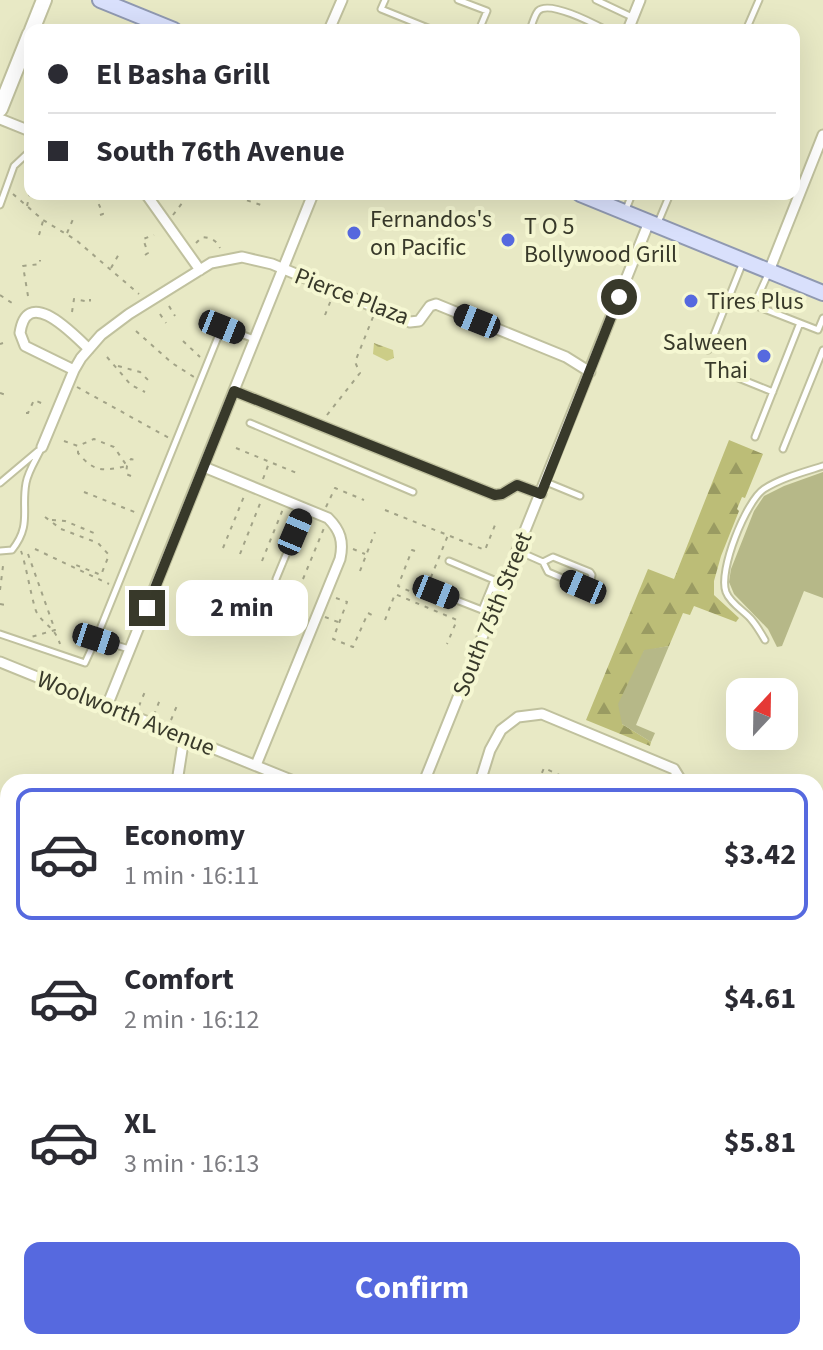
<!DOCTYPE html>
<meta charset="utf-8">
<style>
body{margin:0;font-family:"Source Sans 3",sans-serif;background:#f2f2f3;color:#2b2b33;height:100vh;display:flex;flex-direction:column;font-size:30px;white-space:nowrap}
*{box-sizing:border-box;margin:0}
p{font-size:26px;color:#7c7c81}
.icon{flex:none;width:44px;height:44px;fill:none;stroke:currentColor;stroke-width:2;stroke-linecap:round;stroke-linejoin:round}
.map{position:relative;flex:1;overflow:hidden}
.sheet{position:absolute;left:0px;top:774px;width:824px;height:576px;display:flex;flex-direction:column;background:#fff;border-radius:24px 24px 0 0;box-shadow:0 8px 32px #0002}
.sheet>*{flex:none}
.guide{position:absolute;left:24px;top:24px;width:776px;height:176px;border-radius:16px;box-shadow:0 8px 32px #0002;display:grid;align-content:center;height:176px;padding:0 24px;background:#fff}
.needle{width:52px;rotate:22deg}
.tools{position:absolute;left:726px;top:678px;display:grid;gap:16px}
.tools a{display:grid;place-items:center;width:72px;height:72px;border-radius:16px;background:#fff;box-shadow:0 8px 32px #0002;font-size:40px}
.end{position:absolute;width:36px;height:36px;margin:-18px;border:10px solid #38392a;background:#fff;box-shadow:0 0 0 4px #fff}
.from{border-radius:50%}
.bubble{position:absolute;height:56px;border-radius:16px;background:#fff;box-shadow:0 8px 32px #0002;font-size:26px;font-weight:700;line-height:56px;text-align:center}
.car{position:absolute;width:24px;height:48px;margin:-24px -12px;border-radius:10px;box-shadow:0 0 6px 2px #0007;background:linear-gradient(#222 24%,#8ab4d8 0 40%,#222 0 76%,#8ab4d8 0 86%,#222 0)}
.guide b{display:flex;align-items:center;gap:28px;height:76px;font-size:30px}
.guide b+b{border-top:2px solid #e1e1e2}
.guide i{width:20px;height:20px;background:#2b2b33}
ul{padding:14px 0 0;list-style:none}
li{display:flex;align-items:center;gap:24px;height:132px;margin:0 16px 12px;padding:0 8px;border:4px solid transparent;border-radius:16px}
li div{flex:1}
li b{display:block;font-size:30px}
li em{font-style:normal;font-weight:700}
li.selected{border-color:#5669df}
li>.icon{width:72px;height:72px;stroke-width:1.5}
.primary-button{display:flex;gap:16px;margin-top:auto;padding:16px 24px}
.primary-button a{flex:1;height:92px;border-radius:16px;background:#5669df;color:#fff;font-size:32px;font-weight:700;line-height:92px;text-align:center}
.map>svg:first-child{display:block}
.forest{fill:url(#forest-firs)}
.green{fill:#b6b888}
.water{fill:url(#water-ripples)}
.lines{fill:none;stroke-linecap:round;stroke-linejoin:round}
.service-casing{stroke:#c0c19e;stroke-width:9}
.minor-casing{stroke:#c0c19e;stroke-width:13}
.secondary-casing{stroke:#c0c19e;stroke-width:18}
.primary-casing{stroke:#9099b1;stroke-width:18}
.path{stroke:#a2a387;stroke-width:2;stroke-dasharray:4 6;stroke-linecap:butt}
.service{stroke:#fff;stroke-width:5}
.minor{stroke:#fff;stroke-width:9}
.secondary{stroke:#fff;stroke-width:14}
.primary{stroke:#d9e0fc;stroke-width:14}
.route{stroke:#38392a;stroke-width:10}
.poi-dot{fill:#5669df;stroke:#f5f7d2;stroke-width:3}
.labels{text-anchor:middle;stroke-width:8;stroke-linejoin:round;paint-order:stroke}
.poi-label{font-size:24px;fill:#38392a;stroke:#f5f7d2;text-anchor:start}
.street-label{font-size:24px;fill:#38392a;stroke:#f5f7d2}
</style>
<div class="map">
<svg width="823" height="1350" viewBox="0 0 823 1350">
<defs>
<pattern id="forest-firs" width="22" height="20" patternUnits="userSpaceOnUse" patternTransform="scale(2)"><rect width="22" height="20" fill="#bcbd77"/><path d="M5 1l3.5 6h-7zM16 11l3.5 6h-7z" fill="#9a9b62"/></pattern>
<pattern id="water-ripples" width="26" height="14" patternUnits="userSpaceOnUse" patternTransform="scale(2)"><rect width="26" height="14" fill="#cccd87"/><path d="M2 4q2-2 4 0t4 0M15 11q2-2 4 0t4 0" fill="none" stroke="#a7a76f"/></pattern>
</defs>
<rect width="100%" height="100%" fill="#e8e9c5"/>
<!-- forest -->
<path class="forest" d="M 729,440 L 763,454 L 745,498 L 742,497 L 737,509 L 739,511 L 721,556 L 714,581 L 714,595 L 739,618 L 736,622 L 694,606 L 690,615 L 683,613 L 669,646 L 644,651 L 622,724 L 651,742 L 650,746 L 586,720 L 648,569 L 674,579 Z"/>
<!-- green -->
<path class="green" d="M 823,472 L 823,598 L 804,591 L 782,646 L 777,647 L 768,629 L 734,594 L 729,582 L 731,569 L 754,511 L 764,496 L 784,486 Z
M 669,646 L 636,725 L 655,733 L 651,742 L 622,724 L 618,704 L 644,650 Z"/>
<!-- water -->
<path class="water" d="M 374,343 L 393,350 L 394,358 L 387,361 L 373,354 Z"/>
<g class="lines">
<!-- service casing -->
<g class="service-casing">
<path id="service" d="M 385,0 L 381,9 L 433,30
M 458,0 L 487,11 L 479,30
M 596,0 L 632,17
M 530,30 C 532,25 534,16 538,11 C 549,0 593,23 606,30
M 746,30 L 759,0
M 0,205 L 14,166 L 30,151
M 625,212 L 632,194
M 657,225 L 670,194
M 769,272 L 754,305 L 818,330 L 823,318
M 708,350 L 743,262
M 721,371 L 773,392
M 250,423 L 413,492
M 755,437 L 800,323
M 783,449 L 823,350
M 546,482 L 580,496
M 0,483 L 38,451
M 0,551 L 12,550 C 32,525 21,510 26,483 C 28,471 37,458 42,447
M 518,551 L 543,562 L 553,557 L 590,572 L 592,575 L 590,585 L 583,587 L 548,572 L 543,562
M 449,561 L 494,580 L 491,588
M 276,579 L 305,509
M 436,592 L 482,610 L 491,588 L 500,592
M 0,634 L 85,663 L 96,639 L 129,649
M 96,639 L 222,327 L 254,339
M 765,640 C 761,633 757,626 751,619 C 744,611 730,603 726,592 C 718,571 746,501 764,489 C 781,478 804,472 823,466
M 816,831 L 823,834
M 816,1076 L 823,1079
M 391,1350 L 395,1342
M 600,1350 L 603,1342
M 636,1350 L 643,1342
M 759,1350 L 763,1342"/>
</g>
<!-- minor casing -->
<g class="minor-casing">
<path id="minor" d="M 329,30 L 342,0
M 628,30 L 640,0
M 0,119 L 30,131
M 146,194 L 200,270
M 769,271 L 823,135
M 74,370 L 25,346 L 20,333 C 27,284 74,335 89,349
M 234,391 L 495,495 L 502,494 L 517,485 L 541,494
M 42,447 L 74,370 L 81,358 L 101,335 L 129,314 L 211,263 L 242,257 L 272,264 L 410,322 L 419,321 L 430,306 L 436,304 L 566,357 L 590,372
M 204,467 L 328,518 C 340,530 344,541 340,559 L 256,765
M 0,662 L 296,782
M 107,706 L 313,194
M 177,782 L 184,737
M 424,782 L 649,222
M 480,782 L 490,750 L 501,730 L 518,717 L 542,714 L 674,769 L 682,782
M 0,1013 L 8,1016
M 0,1120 L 8,1101
M 0,1189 L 8,1192
M 816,1341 L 823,1343
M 193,1350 L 196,1342
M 464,1350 L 467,1342"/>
</g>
<!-- secondary casing -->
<g class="secondary-casing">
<path id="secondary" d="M 32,30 L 44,0
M 0,109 L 30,34"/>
</g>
<!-- primary casing -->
<g class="primary-casing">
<path id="primary" d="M 100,0 L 174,30
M 580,194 L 823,293"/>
</g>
<!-- path -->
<path class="path" d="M 13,194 L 43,220 L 76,240 L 139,294
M 228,194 L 261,205
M 27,206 L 30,193
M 100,215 L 103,214 L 97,200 L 111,194
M 173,215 L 189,194
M 67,233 L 74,217
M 39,235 L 43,221
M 196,243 L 202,237 C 212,238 216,240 220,248
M 145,255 L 148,253 L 143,239 L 154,235
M 111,268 L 119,254
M 0,295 L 15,305
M 28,296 L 23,266 L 40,264 L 40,260
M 169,306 L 175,316
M 72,312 L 74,299 L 90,302 L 90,299
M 160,314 L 166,323
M 325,315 L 331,300
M 136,331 L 172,363 L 194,377
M 183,341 L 200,357
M 0,344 L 3,343
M 107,357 L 131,385 L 145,392
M 118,366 L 140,372 L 151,383
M 77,387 L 169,438
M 0,393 L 6,395
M 26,413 L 28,413 L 34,400 L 46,405
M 327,415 L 360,373 L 355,362 L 373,317
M 64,441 L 78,446 L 94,439 L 114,447 L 127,466 C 103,471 95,473 78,453 L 78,446
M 236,448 L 299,474
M 131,476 L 126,474 L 127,466 L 131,459 L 135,460
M 263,479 L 269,463
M 84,492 L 137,513
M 326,507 L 335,488 L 364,500
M 385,510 L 485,550 L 495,525
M 45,517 L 61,529 L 98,543 L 109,555 L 101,575 L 71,563
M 52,520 L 65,521 L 94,533
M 223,548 L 245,494
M 35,549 L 109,584
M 353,549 L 365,554
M 21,551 C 26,564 33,607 37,613 C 46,627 54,626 60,644
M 415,551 L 412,550 L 398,586 L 423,597 L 448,535
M 28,554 L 55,630 L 31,637
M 240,554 L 261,501
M 262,561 L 283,509
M 360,571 L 375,532
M 303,579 L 324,528
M 272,587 L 271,590 L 286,596
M 0,590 L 3,566
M 336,598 L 347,602 L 333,639 L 353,647 L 368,613 L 372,615
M 0,604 L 6,605
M 325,617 L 338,622
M 385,620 L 395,594 L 457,620 L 447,644
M 139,706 L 146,689
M 154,715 L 161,697
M 171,720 L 178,703
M 538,782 L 544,768 L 575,782
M 646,782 L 650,774"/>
<!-- service -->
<use href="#service" class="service"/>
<!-- minor -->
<use href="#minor" class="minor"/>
<!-- secondary -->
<use href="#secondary" class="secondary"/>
<!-- primary -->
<use href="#primary" class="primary"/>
</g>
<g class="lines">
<!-- route -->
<path class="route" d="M 147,608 L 234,391 L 495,495 L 502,494 L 517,485 L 541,494 L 619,297"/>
</g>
<!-- markers -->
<g class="poi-dot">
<circle cx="354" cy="233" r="8"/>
<circle cx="508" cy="240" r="8"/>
<circle cx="691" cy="301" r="8"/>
<circle cx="764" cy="356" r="8"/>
</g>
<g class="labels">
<!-- poi labels -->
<g class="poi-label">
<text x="370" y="227">Fernandos's<tspan x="370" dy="28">on Pacific</tspan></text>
<text x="524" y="234">T O 5<tspan x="524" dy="28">Bollywood Grill</tspan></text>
<text x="707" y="309">Tires Plus</text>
<text x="748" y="350" text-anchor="end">Salween<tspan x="748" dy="28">Thai</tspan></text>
</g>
<!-- street labels -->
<g class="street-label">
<text transform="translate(352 296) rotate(21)" y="8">Pierce Plaza</text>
<text transform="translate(492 614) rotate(-68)" y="8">South 75th Street</text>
<text transform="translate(126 713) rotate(22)" y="8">Woolworth Avenue</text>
</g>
</g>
</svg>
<div class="tools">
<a><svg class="needle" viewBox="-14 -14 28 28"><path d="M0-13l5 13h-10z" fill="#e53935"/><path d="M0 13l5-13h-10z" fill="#7c7c81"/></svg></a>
</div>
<i class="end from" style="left:619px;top:297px"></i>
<i class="end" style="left:147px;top:608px"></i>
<div class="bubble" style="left:176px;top:580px;width:132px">2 min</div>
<i class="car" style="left:477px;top:321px;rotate:292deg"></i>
<i class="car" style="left:222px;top:327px;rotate:112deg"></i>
<i class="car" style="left:295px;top:532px;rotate:23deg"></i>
<i class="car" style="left:583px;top:587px;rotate:293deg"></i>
<i class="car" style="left:436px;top:592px;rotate:112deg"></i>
<i class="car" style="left:96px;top:639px;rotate:108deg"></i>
<div class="guide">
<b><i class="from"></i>El Basha Grill</b>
<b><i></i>South 76th Avenue</b>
</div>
<section class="sheet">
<ul>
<li class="selected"><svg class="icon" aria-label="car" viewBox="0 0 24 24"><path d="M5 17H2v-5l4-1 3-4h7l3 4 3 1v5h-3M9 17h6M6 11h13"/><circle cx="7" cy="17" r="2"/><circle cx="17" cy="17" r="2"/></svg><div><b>Economy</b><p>1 min · 16:11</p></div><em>$3.42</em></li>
<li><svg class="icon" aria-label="car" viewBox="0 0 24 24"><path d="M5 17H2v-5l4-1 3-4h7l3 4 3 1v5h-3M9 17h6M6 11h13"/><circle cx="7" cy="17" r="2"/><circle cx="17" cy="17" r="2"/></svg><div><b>Comfort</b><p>2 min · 16:12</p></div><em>$4.61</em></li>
<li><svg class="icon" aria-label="car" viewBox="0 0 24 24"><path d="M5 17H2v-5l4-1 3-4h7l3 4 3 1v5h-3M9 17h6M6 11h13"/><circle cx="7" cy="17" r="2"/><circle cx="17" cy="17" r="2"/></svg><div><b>XL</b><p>3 min · 16:13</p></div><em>$5.81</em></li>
</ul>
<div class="primary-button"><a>Confirm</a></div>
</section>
</div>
